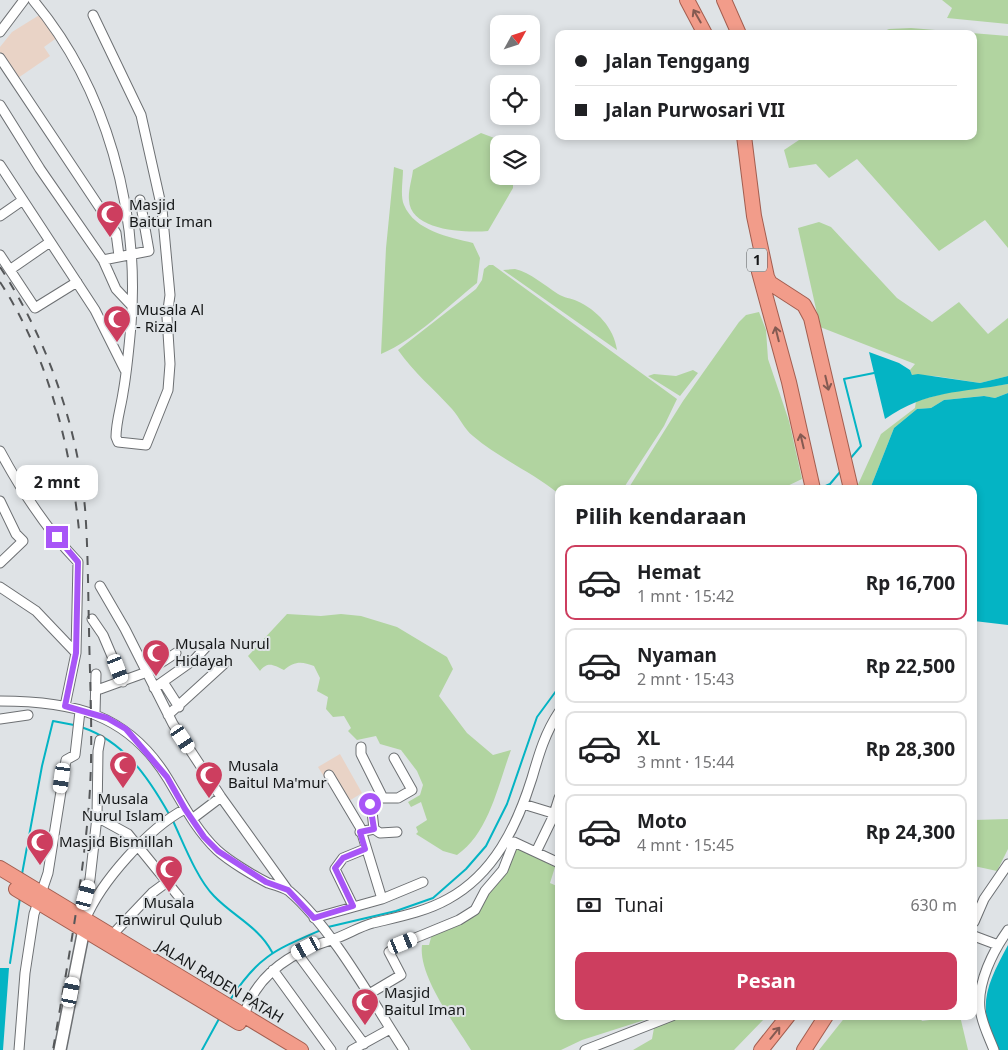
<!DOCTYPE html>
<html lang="id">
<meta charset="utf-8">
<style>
body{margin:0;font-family:"Noto Sans",sans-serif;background:#f6f6f6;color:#202124;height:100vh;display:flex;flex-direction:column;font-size:19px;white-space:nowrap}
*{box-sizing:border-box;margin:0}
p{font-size:16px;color:#757577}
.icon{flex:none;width:28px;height:28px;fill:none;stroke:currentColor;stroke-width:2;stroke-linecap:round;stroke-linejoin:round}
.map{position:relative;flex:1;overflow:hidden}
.side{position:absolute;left:555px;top:485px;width:422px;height:535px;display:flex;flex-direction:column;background:#fff;border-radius:10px;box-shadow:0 2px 8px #0003}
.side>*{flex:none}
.guide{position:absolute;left:555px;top:30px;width:422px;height:110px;border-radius:10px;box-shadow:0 2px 8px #0003;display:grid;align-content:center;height:110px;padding:0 20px;background:#fff}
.needle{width:32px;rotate:50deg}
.tools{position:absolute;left:490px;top:15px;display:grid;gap:10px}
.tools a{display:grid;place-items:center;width:50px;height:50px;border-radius:10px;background:#fff;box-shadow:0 2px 8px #0003;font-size:25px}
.end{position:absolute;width:22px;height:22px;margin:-11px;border:6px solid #a855f7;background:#fff;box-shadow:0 0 0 2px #fff}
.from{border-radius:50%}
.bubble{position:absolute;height:35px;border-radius:10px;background:#fff;box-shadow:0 2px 8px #0003;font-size:16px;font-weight:700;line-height:35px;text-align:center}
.car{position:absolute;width:15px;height:30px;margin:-15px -8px;border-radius:6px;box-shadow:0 0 4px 1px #0007;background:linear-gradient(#fff 24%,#345 0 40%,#fff 0 76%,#345 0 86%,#fff 0)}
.guide b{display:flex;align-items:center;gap:18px;height:48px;font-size:19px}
.guide b+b{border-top:1px solid #e0e0e0}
.guide i{width:12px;height:12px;background:#202124}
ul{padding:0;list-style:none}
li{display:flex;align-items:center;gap:15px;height:75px;margin:0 10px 8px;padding:0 10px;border:2px solid #e0e0e0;border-radius:10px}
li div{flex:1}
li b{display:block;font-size:19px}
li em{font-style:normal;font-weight:700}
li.current{border-color:#cd3e5f}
li>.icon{width:45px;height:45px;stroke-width:1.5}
h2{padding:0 20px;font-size:22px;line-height:60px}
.pay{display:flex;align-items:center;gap:12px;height:55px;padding:0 20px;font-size:19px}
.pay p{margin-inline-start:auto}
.cta{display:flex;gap:10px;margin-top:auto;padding:10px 20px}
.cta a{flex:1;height:58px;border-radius:10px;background:#cd3e5f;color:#fff;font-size:20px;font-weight:700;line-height:58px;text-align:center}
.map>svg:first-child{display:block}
.education{fill:#e9d3c6}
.green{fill:#b1d4a0}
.water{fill:#04b4c4}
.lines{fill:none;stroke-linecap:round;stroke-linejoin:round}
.stream{stroke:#04b4c4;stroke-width:2}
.minor-casing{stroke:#6d7073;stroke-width:11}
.tertiary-casing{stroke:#6d7073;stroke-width:14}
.trunk-casing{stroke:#a35e50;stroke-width:16}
.minor{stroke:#fff;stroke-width:9}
.tertiary{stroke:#fff;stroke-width:11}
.trunk{stroke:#f29c8a;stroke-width:14}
.rail{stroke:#555759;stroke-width:2;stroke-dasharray:9 9;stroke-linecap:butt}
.oneway{stroke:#845a52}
.route{stroke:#a855f7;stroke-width:6}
.labels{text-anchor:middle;stroke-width:4;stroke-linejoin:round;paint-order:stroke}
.shield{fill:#dfe3e6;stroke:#525556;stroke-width:1}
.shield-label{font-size:14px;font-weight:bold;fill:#161819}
.poi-label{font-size:15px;fill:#161819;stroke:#dfe3e6;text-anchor:start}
.street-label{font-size:15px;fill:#161819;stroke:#dfe3e6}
</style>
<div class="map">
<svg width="1008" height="1050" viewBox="0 0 1008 1050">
<rect width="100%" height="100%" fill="#dfe3e6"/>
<!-- education -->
<path class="education" d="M 41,14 L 58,37 L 44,47 L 50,56 L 18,78 L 0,54 L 0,47 L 12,32 Z
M 340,754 L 362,793 L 344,804 L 341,800 L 339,801 L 318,767 Z"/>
<!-- green -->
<path class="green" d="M 942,0 L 1008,0 L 1008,24 L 947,18 L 952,8 Z
M 911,28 L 1008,36 L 1008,248 L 985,220 L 939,251 L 857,159 L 829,178 L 816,164 L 789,168 L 784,150 L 805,136 L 974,136 L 974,34 L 880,33 L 889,29 Z
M 481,133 L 497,139 L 500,144 L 499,176 L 513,176 L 513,188 L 488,231 C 466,233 410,231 409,200 C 408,191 412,179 413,170 Z
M 394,167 L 403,170 C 403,180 400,196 404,205 C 415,231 449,237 473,243 L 480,258 L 477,283 C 447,307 416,339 381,354 L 386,248 Z
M 819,222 L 831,227 L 897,298 L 932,322 L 959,302 L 988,334 L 1008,318 L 1008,376 L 980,383 L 935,376 L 912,375 L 910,370 L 915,364 L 820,327 L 798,228 Z
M 489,265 L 493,265 L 677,399 L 664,426 L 623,489 L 559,489 L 559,494 C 532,472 500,459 473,436 C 464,429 460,418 452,409 C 434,389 414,373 398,350 L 476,289 L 482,280 L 484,269 Z
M 515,269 C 531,273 544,285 558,294 C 564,298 571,298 577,301 C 597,310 614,328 617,350 L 503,270 Z
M 759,312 L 766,330 L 768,359 L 789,421 L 802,479 L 781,489 L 628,489 L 683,401 L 739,322 L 746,315 Z
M 693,370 L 698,373 L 680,396 L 648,376 L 654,374 L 676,376 Z
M 1008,384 L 1008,393 L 995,398 L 983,396 L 944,400 L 931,408 L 917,409 L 894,428 L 870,489 L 856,489 L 881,434 L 915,408 L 916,401 L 950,392 Z
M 287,614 L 321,616 L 341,614 L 361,616 L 397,627 L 447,657 L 453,669 L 439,696 L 467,733 L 493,755 L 511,750 C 498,785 489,833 457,855 L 443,851 L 416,834 L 418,832 L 416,827 L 427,820 L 421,802 L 411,807 L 408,802 L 420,795 L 423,785 L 417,771 L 401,750 L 380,744 L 376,736 L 357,740 L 348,731 L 351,728 L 344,716 L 333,717 L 326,709 L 328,697 L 317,691 L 320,678 L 314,666 C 302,661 294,661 284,670 C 273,665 268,661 260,671 L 248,656 Z
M 1008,819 L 1008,849 L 997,871 L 974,866 L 974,820 Z
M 516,847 L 555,867 L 550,883 L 559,887 L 559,1016 L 657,1016 L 582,1040 L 561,1050 L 471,1050 C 455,1024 418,976 422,945 L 429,945 L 432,934 L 478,914 L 483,898 L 504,876 Z
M 681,1016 L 767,1016 L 734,1050 L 633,1050 L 652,1039 L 654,1028 Z
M 846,1016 L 919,1016 L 922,1021 L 960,1016 L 968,1050 L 819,1050 Z"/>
<!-- water -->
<path class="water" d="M 869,352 L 899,363 L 910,370 L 912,375 L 918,374 L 980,383 L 1008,376 L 1008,384 C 960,393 927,390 885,419 Z
M 1008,393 L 1008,625 L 974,621 L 974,489 L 870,489 L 894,428 L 917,409 L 931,408 L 944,400 L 984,396 L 995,398 Z
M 1008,945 L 1008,1050 L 999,1050 C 975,1008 987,984 1008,945 Z
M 0,968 L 9,968 L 3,1050 L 0,1050 Z"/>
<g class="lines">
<!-- stream -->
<path class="stream" d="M 849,460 L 861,446 L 844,379 L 874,373
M 819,489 L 830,484 L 840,472
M 81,727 C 124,741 148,777 169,814
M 173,821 C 183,842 197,879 214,896 C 233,916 259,927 272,952
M 22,874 L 42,766 L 53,721 L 74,725
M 328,927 L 396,911 L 433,898 L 466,869 L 486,846 L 507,804 L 537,717 L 559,687
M 10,963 L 20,898
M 230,1000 C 258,956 275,950 321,930
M 202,1050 L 220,1017"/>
<!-- minor casing -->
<g class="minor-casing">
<path id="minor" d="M 33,0 C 107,88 140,212 131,325 C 129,347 127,371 123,393 C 121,407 116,422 116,437 L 118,442 L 146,445 L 168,390 L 170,364 L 167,317 L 170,295 L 162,209 L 141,115 L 93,15
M 0,32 L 24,0
M 0,58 L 108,220 L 116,233 L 119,256
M 0,105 L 40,169 L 103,260 L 116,289 L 131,305
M 0,165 L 95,310 L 125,370
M 0,216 L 23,200
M 0,255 L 35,308 L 77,282
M 103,260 L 149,251 L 140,200
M 11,269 L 50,242
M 0,451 C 21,490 48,531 78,562 L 76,653 L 65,706
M 0,501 L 16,534 L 23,541 L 0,563
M 100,586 L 125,629 L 173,724 L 221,797 L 287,889
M 0,587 L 36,611 L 76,653
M 92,619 L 103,635 L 123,682
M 163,682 L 179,707
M 154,688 L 195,659 L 207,646
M 100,689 L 147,672 L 176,653
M 0,701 C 72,701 128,713 168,779 C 183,804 196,830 217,850 C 229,861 254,876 268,883 C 275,885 283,887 289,891 C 333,929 372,1001 404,1050
M 95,714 L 96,674
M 168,715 L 224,664
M 0,719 L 28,715
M 361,747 L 361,754 L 383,798
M 329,775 L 360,827 L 382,899
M 523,804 L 559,815
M 97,817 L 128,834 L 180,898
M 192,819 L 221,797
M 374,829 L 380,833 L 397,832
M 360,832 L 374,829 L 371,803 L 380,798 L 398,798 L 412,790 L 394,758
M 536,852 L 553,817 L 559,798
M 353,906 L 335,869 L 343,858 L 365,849
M 80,916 L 90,879 L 97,817 L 98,751 L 100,740
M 314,918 L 382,899 L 423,882
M 85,920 C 101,881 149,828 185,809
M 974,922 L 984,899 L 1008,864
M 112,935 L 152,893 L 167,882
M 974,936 L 998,945
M 297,953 L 364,1044
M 273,970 L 331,1050
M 369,994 L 401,975 L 389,952 L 403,943 L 459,920 L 475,910 L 485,891 L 503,870 L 514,842 L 559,863
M 244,1016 C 256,974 292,952 331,940 C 345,936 358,927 373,923 C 398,917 425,912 448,899 C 494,874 517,826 532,778 C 539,754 545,733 559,712
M 19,1050 L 25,973 L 34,914 L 48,873 L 66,760 L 75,755 L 80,711
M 352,1050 L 390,1029
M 585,1050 L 672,1016
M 994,1050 C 989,1037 982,1024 980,1009 C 977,983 993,951 1008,930"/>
</g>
<!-- tertiary casing -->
<g class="tertiary-casing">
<path id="tertiary" d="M 60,1050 L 84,929"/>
</g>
<!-- trunk casing -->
<g class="trunk-casing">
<path id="trunk" d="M 687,0 L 705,34
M 724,0 L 739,34
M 744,136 L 754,216 L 767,277 L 770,283 L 804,305 L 811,318 L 851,489
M 759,272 L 789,382 L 813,489
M 0,868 L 301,1050
M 16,889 L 239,1023
M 761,1050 L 788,1016
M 804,1050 L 826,1016"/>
</g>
<!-- minor -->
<use href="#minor" class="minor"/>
<!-- tertiary -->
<use href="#tertiary" class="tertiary"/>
<!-- trunk -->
<use href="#trunk" class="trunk"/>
<!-- rail -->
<path class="rail" d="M 0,267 C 46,337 77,424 85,508 C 88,548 88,589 89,629 C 90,691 94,753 88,815 C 81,894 66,972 53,1050
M 0,282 C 48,356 70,444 79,530"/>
</g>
<!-- one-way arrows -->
<defs><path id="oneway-shaft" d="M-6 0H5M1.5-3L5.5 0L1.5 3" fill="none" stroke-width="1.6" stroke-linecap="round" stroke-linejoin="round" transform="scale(1.25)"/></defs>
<g class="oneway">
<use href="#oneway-shaft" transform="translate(697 16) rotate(-120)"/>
<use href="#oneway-shaft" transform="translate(777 334) rotate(-104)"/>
<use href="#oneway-shaft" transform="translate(827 383) rotate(77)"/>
<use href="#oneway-shaft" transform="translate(802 441) rotate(-103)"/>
<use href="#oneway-shaft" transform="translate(775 1033) rotate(-51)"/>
</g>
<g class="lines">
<!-- route -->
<path class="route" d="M 57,537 L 78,562 L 76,653 L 65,706 L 107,718 L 126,729 L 167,777 L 185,809 L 204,837 L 218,851 L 266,882 L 288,890 L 314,918 L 353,906 L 335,868 L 343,858 L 365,849 L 360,832 L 374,829 L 370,804"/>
</g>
<!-- icons -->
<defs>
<g id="mosque-pin" transform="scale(1.4375)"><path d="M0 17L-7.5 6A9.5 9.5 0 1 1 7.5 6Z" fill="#cd3e5f" stroke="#dfe3e6"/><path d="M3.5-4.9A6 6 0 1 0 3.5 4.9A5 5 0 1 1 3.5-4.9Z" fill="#fff"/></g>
</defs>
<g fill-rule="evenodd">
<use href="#mosque-pin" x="110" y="214"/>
<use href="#mosque-pin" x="117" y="319"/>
<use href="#mosque-pin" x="156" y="653"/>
<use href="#mosque-pin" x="123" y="765"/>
<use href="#mosque-pin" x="209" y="775"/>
<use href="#mosque-pin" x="40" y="842"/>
<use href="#mosque-pin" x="169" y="869"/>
<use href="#mosque-pin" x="365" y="1002"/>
</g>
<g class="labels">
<!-- shield labels -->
<rect class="shield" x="747" y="248.5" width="20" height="23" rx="4"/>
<g class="shield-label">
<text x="757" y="265">1</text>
</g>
<!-- poi labels -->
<g class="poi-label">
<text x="129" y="210">Masjid<tspan x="129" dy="17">Baitur Iman</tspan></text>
<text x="136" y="315">Musala Al<tspan x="136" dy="17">- Rizal</tspan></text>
<text x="175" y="649">Musala Nurul<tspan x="175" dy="17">Hidayah</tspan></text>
<text x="228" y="771">Musala<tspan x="228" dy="17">Baitul Ma'mur</tspan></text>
<text x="123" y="804" text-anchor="middle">Musala<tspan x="123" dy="17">Nurul Islam</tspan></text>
<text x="59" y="847">Masjid Bismillah</text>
<text x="169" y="908" text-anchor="middle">Musala<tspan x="169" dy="17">Tanwirul Qulub</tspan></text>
<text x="384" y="998">Masjid<tspan x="384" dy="17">Baitul Iman</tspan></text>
</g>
<!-- street labels -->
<g class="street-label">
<text transform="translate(220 982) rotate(31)" y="5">JALAN RADEN PATAH</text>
</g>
</g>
</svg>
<div class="tools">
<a><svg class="needle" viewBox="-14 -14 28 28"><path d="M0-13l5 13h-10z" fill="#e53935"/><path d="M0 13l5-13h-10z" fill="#757577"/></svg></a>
<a><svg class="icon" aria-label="locate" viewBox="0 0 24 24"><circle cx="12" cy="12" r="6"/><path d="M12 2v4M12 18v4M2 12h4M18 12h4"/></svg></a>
<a><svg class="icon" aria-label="layers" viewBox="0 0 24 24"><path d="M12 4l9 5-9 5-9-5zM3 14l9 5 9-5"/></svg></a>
</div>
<i class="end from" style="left:370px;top:804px"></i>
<i class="end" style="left:57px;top:537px"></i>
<div class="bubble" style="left:16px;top:465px;width:82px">2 mnt</div>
<i class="car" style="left:118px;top:669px;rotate:159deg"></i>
<i class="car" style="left:183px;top:739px;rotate:146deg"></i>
<i class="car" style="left:62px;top:778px;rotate:188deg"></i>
<i class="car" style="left:86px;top:895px;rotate:15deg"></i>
<i class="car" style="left:403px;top:943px;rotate:68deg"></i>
<i class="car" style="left:306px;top:948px;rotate:242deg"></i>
<i class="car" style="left:71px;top:992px;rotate:11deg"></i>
<div class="guide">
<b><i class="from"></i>Jalan Tenggang</b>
<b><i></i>Jalan Purwosari VII</b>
</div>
<section class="side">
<h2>Pilih kendaraan</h2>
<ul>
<li class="current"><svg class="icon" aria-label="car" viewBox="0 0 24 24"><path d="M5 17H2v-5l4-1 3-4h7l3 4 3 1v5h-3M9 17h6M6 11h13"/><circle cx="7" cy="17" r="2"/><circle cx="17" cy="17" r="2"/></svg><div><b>Hemat</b><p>1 mnt · 15:42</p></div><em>Rp 16,700</em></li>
<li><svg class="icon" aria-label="car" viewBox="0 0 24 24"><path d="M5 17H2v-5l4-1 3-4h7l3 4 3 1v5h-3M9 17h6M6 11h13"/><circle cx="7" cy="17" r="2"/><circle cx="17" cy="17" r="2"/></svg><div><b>Nyaman</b><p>2 mnt · 15:43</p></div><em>Rp 22,500</em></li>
<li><svg class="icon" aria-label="car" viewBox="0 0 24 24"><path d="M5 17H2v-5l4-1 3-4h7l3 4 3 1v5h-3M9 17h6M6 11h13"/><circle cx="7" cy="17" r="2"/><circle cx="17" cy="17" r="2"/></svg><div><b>XL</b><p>3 mnt · 15:44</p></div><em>Rp 28,300</em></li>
<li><svg class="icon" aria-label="car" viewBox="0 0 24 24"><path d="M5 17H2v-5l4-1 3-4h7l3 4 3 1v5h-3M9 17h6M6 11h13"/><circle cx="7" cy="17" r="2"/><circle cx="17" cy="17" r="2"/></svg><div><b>Moto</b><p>4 mnt · 15:45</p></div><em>Rp 24,300</em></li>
</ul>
<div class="pay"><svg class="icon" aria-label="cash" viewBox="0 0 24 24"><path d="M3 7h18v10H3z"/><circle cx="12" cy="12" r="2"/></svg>Tunai<p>630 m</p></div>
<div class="cta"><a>Pesan</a></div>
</section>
</div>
